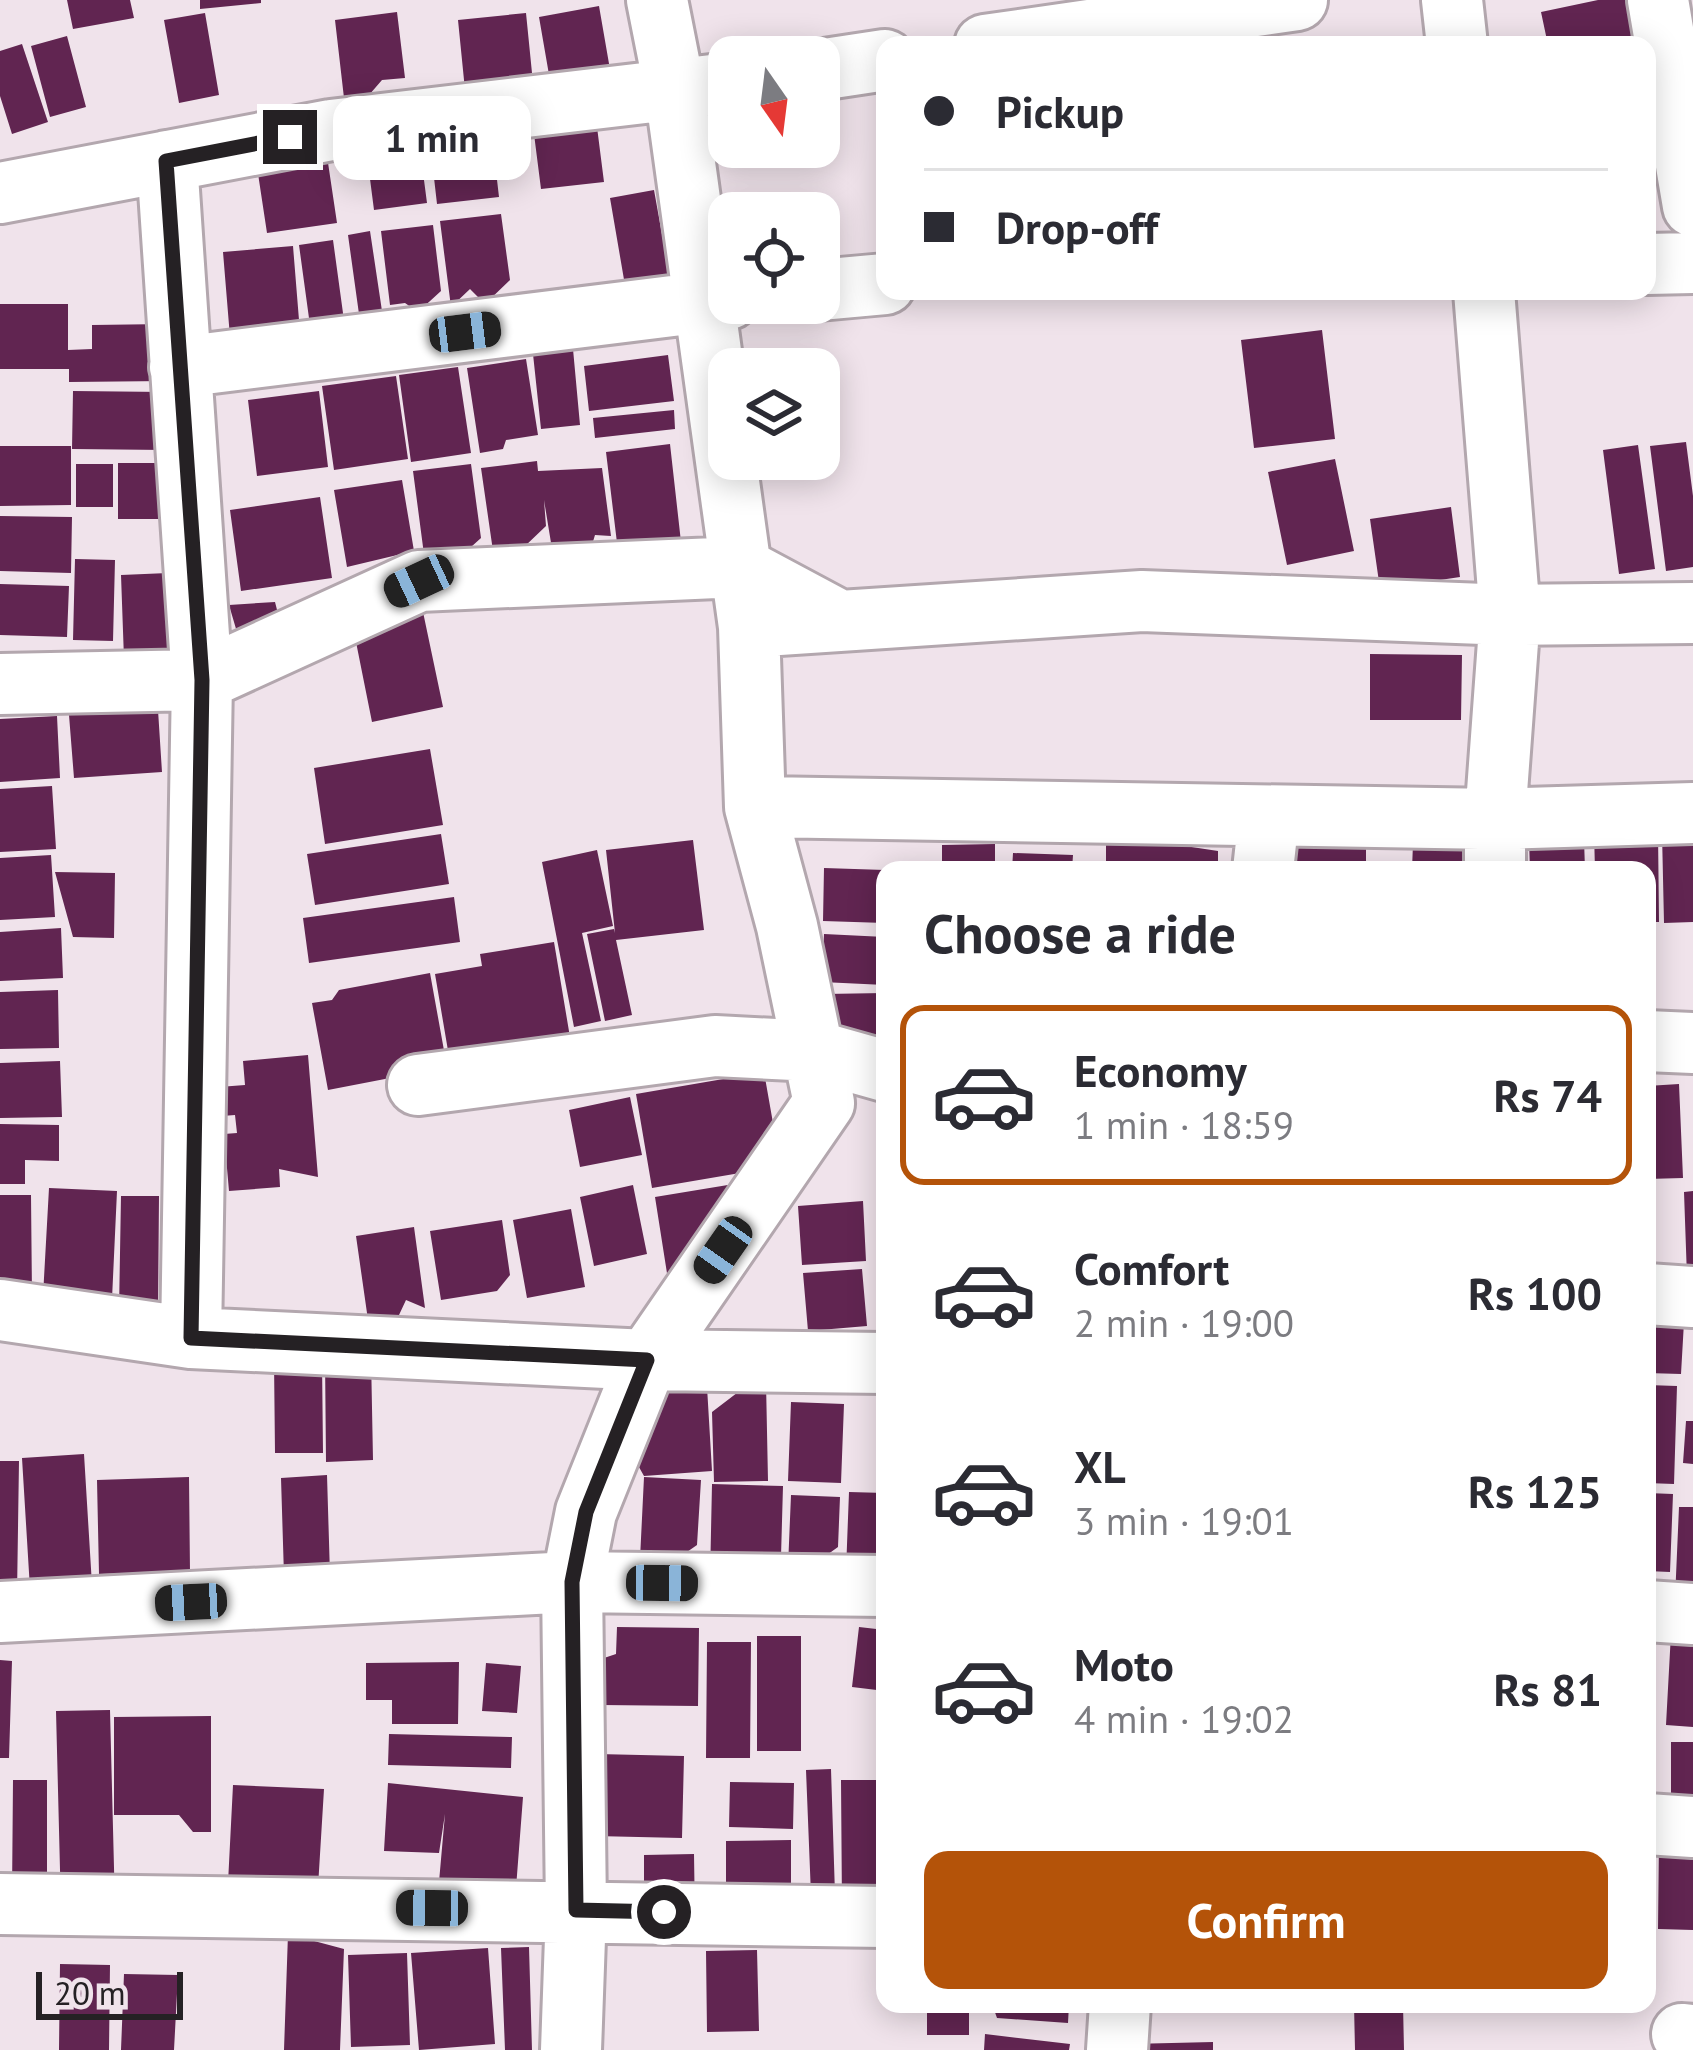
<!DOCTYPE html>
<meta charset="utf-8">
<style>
body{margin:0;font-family:"PT Sans",sans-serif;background:#f7f7f7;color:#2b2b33;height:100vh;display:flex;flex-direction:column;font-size:45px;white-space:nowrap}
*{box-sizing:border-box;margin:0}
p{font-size:39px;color:#7c7c81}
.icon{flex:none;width:66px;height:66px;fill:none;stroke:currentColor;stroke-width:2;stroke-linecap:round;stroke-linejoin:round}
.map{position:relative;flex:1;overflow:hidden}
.side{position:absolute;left:876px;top:861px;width:780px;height:1152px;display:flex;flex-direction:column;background:#fff;border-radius:24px;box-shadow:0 6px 30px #0003}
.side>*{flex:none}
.top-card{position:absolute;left:876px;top:36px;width:780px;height:264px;border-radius:24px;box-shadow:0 6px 30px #0003;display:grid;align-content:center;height:264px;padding:0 48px;background:#fff}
.needle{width:78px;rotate:166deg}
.controls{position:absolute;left:708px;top:36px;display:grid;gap:24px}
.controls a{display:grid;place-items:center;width:132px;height:132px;border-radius:24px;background:#fff;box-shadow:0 6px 30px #0003;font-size:60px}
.scale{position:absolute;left:36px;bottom:30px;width:147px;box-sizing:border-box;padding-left:12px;border:6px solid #252124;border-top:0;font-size:33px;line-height:42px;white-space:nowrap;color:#252124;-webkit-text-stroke:9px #f0e3eb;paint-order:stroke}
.end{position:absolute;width:54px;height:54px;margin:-27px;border:15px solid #252124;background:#fff;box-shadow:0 0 0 6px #fff}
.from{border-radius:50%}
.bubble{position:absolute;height:84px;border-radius:24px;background:#fff;box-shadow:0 6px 30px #0003;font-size:39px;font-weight:600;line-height:84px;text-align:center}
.car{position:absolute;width:36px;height:72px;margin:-36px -18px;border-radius:15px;box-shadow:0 0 9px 3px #0007;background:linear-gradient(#222 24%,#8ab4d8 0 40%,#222 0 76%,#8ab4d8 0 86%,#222 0)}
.top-card b{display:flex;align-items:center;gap:42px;height:114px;font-size:45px}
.top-card b+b{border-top:3px solid #e1e1e2}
.top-card i{width:30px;height:30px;background:#2b2b33}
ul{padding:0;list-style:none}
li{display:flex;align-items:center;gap:36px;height:180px;margin:0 24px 18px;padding:0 24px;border:6px solid transparent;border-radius:24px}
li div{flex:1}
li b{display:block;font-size:45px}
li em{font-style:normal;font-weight:600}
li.active{border-color:#b45309}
li>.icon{width:108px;height:108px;stroke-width:1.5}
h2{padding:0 48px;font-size:54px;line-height:144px}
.button{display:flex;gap:24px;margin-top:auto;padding:24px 48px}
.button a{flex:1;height:138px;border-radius:24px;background:#b45309;color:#fff;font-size:48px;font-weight:600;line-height:138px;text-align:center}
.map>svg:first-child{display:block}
.building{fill:#612551}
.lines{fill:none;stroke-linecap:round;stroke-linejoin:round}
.minor-casing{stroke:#b3a7ae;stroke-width:66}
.minor{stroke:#fff;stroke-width:60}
.route{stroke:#252124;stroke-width:15}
</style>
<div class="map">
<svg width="1693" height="2050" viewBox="0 0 1693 2050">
<rect width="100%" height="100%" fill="#f0e3eb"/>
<!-- building -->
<path class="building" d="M 67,0 L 130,0 L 134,18 L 73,29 Z
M 200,0 L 261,0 L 261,3 L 200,9 Z
M 1598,0 L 1627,0 L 1637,45 L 1548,45 L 1541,12 Z
M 599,6 L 612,81 L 552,92 L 539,17 Z
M 397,12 L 405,78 L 382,80 L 369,95 L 344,98 L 335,20 Z
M 205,13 L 219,95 L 179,103 L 164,20 Z
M 526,13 L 533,83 L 465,90 L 458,20 Z
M 67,36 L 86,107 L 50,117 L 31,46 Z
M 22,44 L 48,122 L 12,134 L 0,96 L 0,51 Z
M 597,127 L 604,182 L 541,189 L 534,134 Z
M 491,128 L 499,197 L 437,204 L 429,134 Z
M 419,142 L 427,203 L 374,210 L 366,148 Z
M 327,156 L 337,223 L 267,233 L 257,167 Z
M 654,190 L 672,290 L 627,297 L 610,198 Z
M 501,214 L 510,280 L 485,304 L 470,289 L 451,307 L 440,221 Z
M 433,225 L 441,291 L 418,312 L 405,303 L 390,305 L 381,231 Z
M 370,231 L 382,311 L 359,314 L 348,235 Z
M 333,240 L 346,335 L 312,340 L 299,245 Z
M 293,246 L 299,320 L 279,337 L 230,337 L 223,252 Z
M 0,304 L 68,304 L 68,350 L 92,349 L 92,325 L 166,324 L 166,381 L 69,382 L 69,369 L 0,369 Z
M 1322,330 L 1335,439 L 1254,448 L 1241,340 Z
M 573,349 L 580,425 L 541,429 L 533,354 Z
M 668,355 L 674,401 L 589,411 L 584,366 Z
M 526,359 L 538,435 L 506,440 L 503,449 L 480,453 L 467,368 Z
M 458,367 L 471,453 L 411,462 L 399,375 Z
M 396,376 L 408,459 L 334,470 L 322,386 Z
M 73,391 L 165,392 L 165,450 L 72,449 Z
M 319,391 L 328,467 L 257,476 L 248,400 Z
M 674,410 L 675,429 L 595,438 L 593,418 Z
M 1686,442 L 1693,496 L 1693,567 L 1666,571 L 1650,446 Z
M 670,444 L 681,542 L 639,547 L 635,540 L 618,551 L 606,452 Z
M 1638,445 L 1655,569 L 1619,574 L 1603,450 Z
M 0,446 L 71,446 L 71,505 L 0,506 Z
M 1335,459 L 1354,551 L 1287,565 L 1268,472 Z
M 537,461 L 538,471 L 602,468 L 611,536 L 595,535 L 591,548 L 553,555 L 544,500 L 546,526 L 524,547 L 493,551 L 481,468 Z
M 118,463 L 168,463 L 168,519 L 118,519 Z
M 76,464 L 113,464 L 113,507 L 76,507 Z
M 471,464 L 481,538 L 461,556 L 425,562 L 413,471 Z
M 402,480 L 414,551 L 347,567 L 334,490 Z
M 320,497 L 332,578 L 241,591 L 230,510 Z
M 1451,507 L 1460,577 L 1380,589 L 1370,519 Z
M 0,516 L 72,517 L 71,573 L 0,571 Z
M 75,559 L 115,560 L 113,641 L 73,640 Z
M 168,573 L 172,657 L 124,659 L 121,575 Z
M 0,584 L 69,586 L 67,637 L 0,635 Z
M 275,602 L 287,649 L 244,656 L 229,605 Z
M 423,612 L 443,707 L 372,722 L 353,627 Z
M 1370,654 L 1462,655 L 1461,720 L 1370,720 Z
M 158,710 L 162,772 L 74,778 L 69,715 Z
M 57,716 L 60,778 L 0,782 L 0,719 Z
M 430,749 L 443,825 L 325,844 L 314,768 Z
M 52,786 L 56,849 L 0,852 L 0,789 Z
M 1366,831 L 1366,870 L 1263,870 L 1263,833 Z
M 1658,832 L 1659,922 L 1647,922 L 1647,870 L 1595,870 L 1594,833 Z
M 1693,832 L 1693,922 L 1664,923 L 1662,833 Z
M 441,834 L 449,884 L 315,905 L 307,854 Z
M 1106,834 L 1218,851 L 1218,870 L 1106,870 Z
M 1584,839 L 1585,870 L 1530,870 L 1529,840 Z
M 693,840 L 704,930 L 616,940 L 632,1015 L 605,1021 L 587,934 L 614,929 L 615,933 L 606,850 Z
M 1413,843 L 1463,844 L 1463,870 L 1412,870 Z
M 995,844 L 995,870 L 942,870 L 942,845 Z
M 597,850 L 613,926 L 582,933 L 601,1021 L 574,1027 L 542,862 Z
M 1013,853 L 1073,855 L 1072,870 L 1012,870 Z
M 51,855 L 55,917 L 0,920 L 0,858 Z
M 824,868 L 885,870 L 885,923 L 823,921 Z
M 55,872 L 115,873 L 114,938 L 73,937 Z
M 454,897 L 460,942 L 309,963 L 303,918 Z
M 61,928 L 63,978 L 0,981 L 0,932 Z
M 824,934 L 885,937 L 885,985 L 822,982 Z
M 554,942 L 574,1061 L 454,1086 L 435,974 L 482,966 L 480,954 Z
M 430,973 L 447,1067 L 328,1090 L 312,1003 L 332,1000 L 339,990 Z
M 58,990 L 59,1048 L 0,1049 L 0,992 Z
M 885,993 L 885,1053 L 825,1054 L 824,994 Z
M 308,1055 L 318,1177 L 279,1169 L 280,1187 L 229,1191 L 224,1134 L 237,1133 L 235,1115 L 222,1116 L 219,1087 L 245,1085 L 243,1061 Z
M 60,1061 L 62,1117 L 0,1118 L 0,1063 Z
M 764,1072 L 776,1140 L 740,1173 L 652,1188 L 636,1094 Z
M 1679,1084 L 1683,1178 L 1647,1179 L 1647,1086 Z
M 630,1097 L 642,1155 L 580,1167 L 569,1110 Z
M 0,1124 L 59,1125 L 59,1161 L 25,1160 L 25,1184 L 0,1184 Z
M 746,1182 L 669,1286 L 655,1197 Z
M 633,1185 L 647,1254 L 594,1266 L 580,1197 Z
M 49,1188 L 117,1191 L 112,1299 L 43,1296 Z
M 1693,1191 L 1693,1277 L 1687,1277 L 1684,1192 Z
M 0,1195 L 31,1195 L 32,1296 L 0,1296 Z
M 121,1196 L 159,1196 L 158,1311 L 119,1311 Z
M 863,1201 L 866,1261 L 802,1265 L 798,1206 Z
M 571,1209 L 585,1287 L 527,1298 L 513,1220 Z
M 502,1220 L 510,1275 L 497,1291 L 441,1300 L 430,1231 Z
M 414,1227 L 425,1308 L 406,1300 L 399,1315 L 368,1320 L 356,1236 Z
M 862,1269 L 867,1326 L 808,1331 L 803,1273 Z
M 1647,1320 L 1684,1322 L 1681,1374 L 1647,1373 Z
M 371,1356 L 373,1460 L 326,1462 L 325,1357 Z
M 322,1360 L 323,1453 L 275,1453 L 274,1361 Z
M 706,1370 L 712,1471 L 644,1476 L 631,1453 L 671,1372 Z
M 766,1382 L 768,1481 L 714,1482 L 712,1412 L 750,1383 Z
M 1647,1385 L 1677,1386 L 1674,1484 L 1647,1483 Z
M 791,1402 L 844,1404 L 841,1483 L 788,1481 Z
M 1686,1421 L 1693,1421 L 1693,1464 L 1683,1463 Z
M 84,1454 L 92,1585 L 30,1589 L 22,1458 Z
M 0,1461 L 19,1461 L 17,1595 L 0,1595 Z
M 327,1475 L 330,1575 L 284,1576 L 281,1478 Z
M 189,1477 L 190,1572 L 99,1574 L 97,1480 Z
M 644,1477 L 701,1480 L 697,1545 L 674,1561 L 640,1559 Z
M 712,1484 L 783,1486 L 781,1557 L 710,1579 Z
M 849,1492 L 885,1493 L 885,1572 L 846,1571 Z
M 1647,1493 L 1673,1494 L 1670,1572 L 1647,1571 Z
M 791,1495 L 840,1497 L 838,1547 L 810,1567 L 788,1567 Z
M 1679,1507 L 1693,1507 L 1693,1600 L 1675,1599 Z
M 617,1627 L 699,1628 L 698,1706 L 601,1705 L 601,1659 L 616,1654 Z
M 859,1627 L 885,1630 L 885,1691 L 852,1687 Z
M 1671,1633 L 1693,1634 L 1693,1727 L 1666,1725 Z
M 757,1636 L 801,1636 L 801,1751 L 757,1751 Z
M 707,1642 L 751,1642 L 750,1758 L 706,1758 Z
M 0,1660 L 12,1661 L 9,1758 L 0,1758 Z
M 459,1662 L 458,1724 L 392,1724 L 392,1700 L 366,1700 L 366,1663 Z
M 486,1663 L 521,1666 L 517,1713 L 482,1711 Z
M 110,1710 L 115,1907 L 61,1909 L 56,1711 Z
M 211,1716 L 211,1832 L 193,1832 L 179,1815 L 114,1815 L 114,1717 Z
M 389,1734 L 512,1737 L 511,1768 L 388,1765 Z
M 1671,1742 L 1693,1742 L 1693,1803 L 1671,1803 Z
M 597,1754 L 684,1756 L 682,1838 L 595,1836 Z
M 831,1769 L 835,1894 L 811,1895 L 806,1770 Z
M 13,1780 L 47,1780 L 47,1894 L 12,1895 Z
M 841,1780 L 885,1780 L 885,1908 L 842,1908 Z
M 730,1782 L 794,1783 L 793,1829 L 729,1827 Z
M 388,1783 L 523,1797 L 516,1888 L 439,1882 L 445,1814 L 439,1853 L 384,1851 Z
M 233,1785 L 324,1789 L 318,1887 L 228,1883 Z
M 791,1840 L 791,1885 L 761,1905 L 726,1905 L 726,1841 Z
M 1659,1840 L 1693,1840 L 1693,1930 L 1658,1929 Z
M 694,1854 L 695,1920 L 644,1920 L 644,1855 Z
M 288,1934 L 344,1949 L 340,2050 L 284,2050 Z
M 529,1947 L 532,2050 L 505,2050 L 501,1948 Z
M 488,1948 L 495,2044 L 419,2050 L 411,1953 Z
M 757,1950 L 759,2031 L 707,2032 L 706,1951 Z
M 407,1953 L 410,2045 L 351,2047 L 348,1955 Z
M 60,1964 L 110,1965 L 109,2050 L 59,2050 Z
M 124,1974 L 178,1975 L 174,2050 L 121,2050 Z
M 927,2004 L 969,2004 L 969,2035 L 927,2035 Z
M 992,2004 L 1069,2004 L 1068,2023 L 997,2018 Z
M 1354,2004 L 1403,2004 L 1404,2050 L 1355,2050 Z
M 985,2034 L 1070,2044 L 1069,2050 L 984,2050 Z
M 1213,2042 L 1213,2050 L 1131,2050 L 1130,2044 Z"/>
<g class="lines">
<!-- minor casing -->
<g class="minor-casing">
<path id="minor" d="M 657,0 L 675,91 L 749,627 L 755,807
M 1452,0 L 1457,45
M 1658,0 L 1693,206
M 985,45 L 1297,0
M 819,70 L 885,60
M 167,161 L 202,680 L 419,581 L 739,567 L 840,621
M 0,193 L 331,130 L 729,83
M 1647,264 L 1693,263
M 819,290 L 885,284
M 180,367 L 729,299
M 749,627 L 1142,601 L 1510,615 L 1693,613
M 0,684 L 202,680 L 191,1338
M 1263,870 L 1269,816
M 1495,870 L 1495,819 L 1693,813
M 1647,1041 L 1693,1043
M 418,1085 L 715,1046 L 814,1051 L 885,1071
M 1647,1294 L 1693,1297
M 0,1310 L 191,1338 L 647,1360 L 586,1512 L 572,1582 L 576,1910 L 571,2050
M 885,1363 L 647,1360 L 824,1103 L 787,926 L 755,807 L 1495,819 L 1510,615 L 1484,291
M 1647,1611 L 1693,1614
M 0,1612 L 572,1582 L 885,1586
M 1647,1824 L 1693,1827
M 0,1904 L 885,1917
M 1682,2034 L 1693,2035
M 1117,2050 L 1120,2004"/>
</g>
<!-- minor -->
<use href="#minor" class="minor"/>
</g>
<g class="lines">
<!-- route -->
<path class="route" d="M 290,137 L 166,161 L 202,680 L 191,1338 L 647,1360 L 586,1512 L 572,1582 L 576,1910 L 664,1912"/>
</g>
</svg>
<div class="controls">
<a><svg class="needle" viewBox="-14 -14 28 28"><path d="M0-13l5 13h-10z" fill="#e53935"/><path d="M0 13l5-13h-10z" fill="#7c7c81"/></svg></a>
<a><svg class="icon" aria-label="locate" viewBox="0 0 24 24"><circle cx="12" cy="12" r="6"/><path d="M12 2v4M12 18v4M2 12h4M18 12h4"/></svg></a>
<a><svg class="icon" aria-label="layers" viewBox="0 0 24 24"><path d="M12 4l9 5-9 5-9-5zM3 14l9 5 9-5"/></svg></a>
</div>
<div class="scale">20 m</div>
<i class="end from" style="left:664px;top:1912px"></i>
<i class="end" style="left:290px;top:137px"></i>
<div class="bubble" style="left:333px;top:96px;width:198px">1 min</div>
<i class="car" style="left:465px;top:332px;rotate:83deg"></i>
<i class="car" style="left:419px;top:581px;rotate:245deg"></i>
<i class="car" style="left:723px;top:1250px;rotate:215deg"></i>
<i class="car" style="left:662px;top:1583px;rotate:91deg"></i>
<i class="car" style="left:191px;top:1602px;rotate:267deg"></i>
<i class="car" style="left:432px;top:1908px;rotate:271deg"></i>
<div class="top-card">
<b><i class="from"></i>Pickup</b>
<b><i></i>Drop-off</b>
</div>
<section class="side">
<h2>Choose a ride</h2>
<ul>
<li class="active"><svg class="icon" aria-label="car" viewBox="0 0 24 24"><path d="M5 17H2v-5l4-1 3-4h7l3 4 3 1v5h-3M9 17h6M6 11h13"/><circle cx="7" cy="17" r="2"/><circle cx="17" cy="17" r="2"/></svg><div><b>Economy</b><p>1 min · 18:59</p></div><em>Rs 74</em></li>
<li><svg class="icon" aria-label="car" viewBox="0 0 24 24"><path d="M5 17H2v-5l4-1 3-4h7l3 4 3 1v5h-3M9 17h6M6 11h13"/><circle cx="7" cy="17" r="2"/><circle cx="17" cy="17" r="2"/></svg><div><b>Comfort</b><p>2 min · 19:00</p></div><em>Rs 100</em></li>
<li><svg class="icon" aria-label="car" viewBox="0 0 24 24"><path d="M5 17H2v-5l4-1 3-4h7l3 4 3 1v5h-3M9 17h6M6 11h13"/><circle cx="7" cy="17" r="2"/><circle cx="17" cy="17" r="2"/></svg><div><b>XL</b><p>3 min · 19:01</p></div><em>Rs 125</em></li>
<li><svg class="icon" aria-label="car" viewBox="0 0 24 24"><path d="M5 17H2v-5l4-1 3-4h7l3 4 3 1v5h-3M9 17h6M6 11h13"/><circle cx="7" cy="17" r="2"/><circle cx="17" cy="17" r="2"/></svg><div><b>Moto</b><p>4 min · 19:02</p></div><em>Rs 81</em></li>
</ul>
<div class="button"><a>Confirm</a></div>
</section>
</div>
